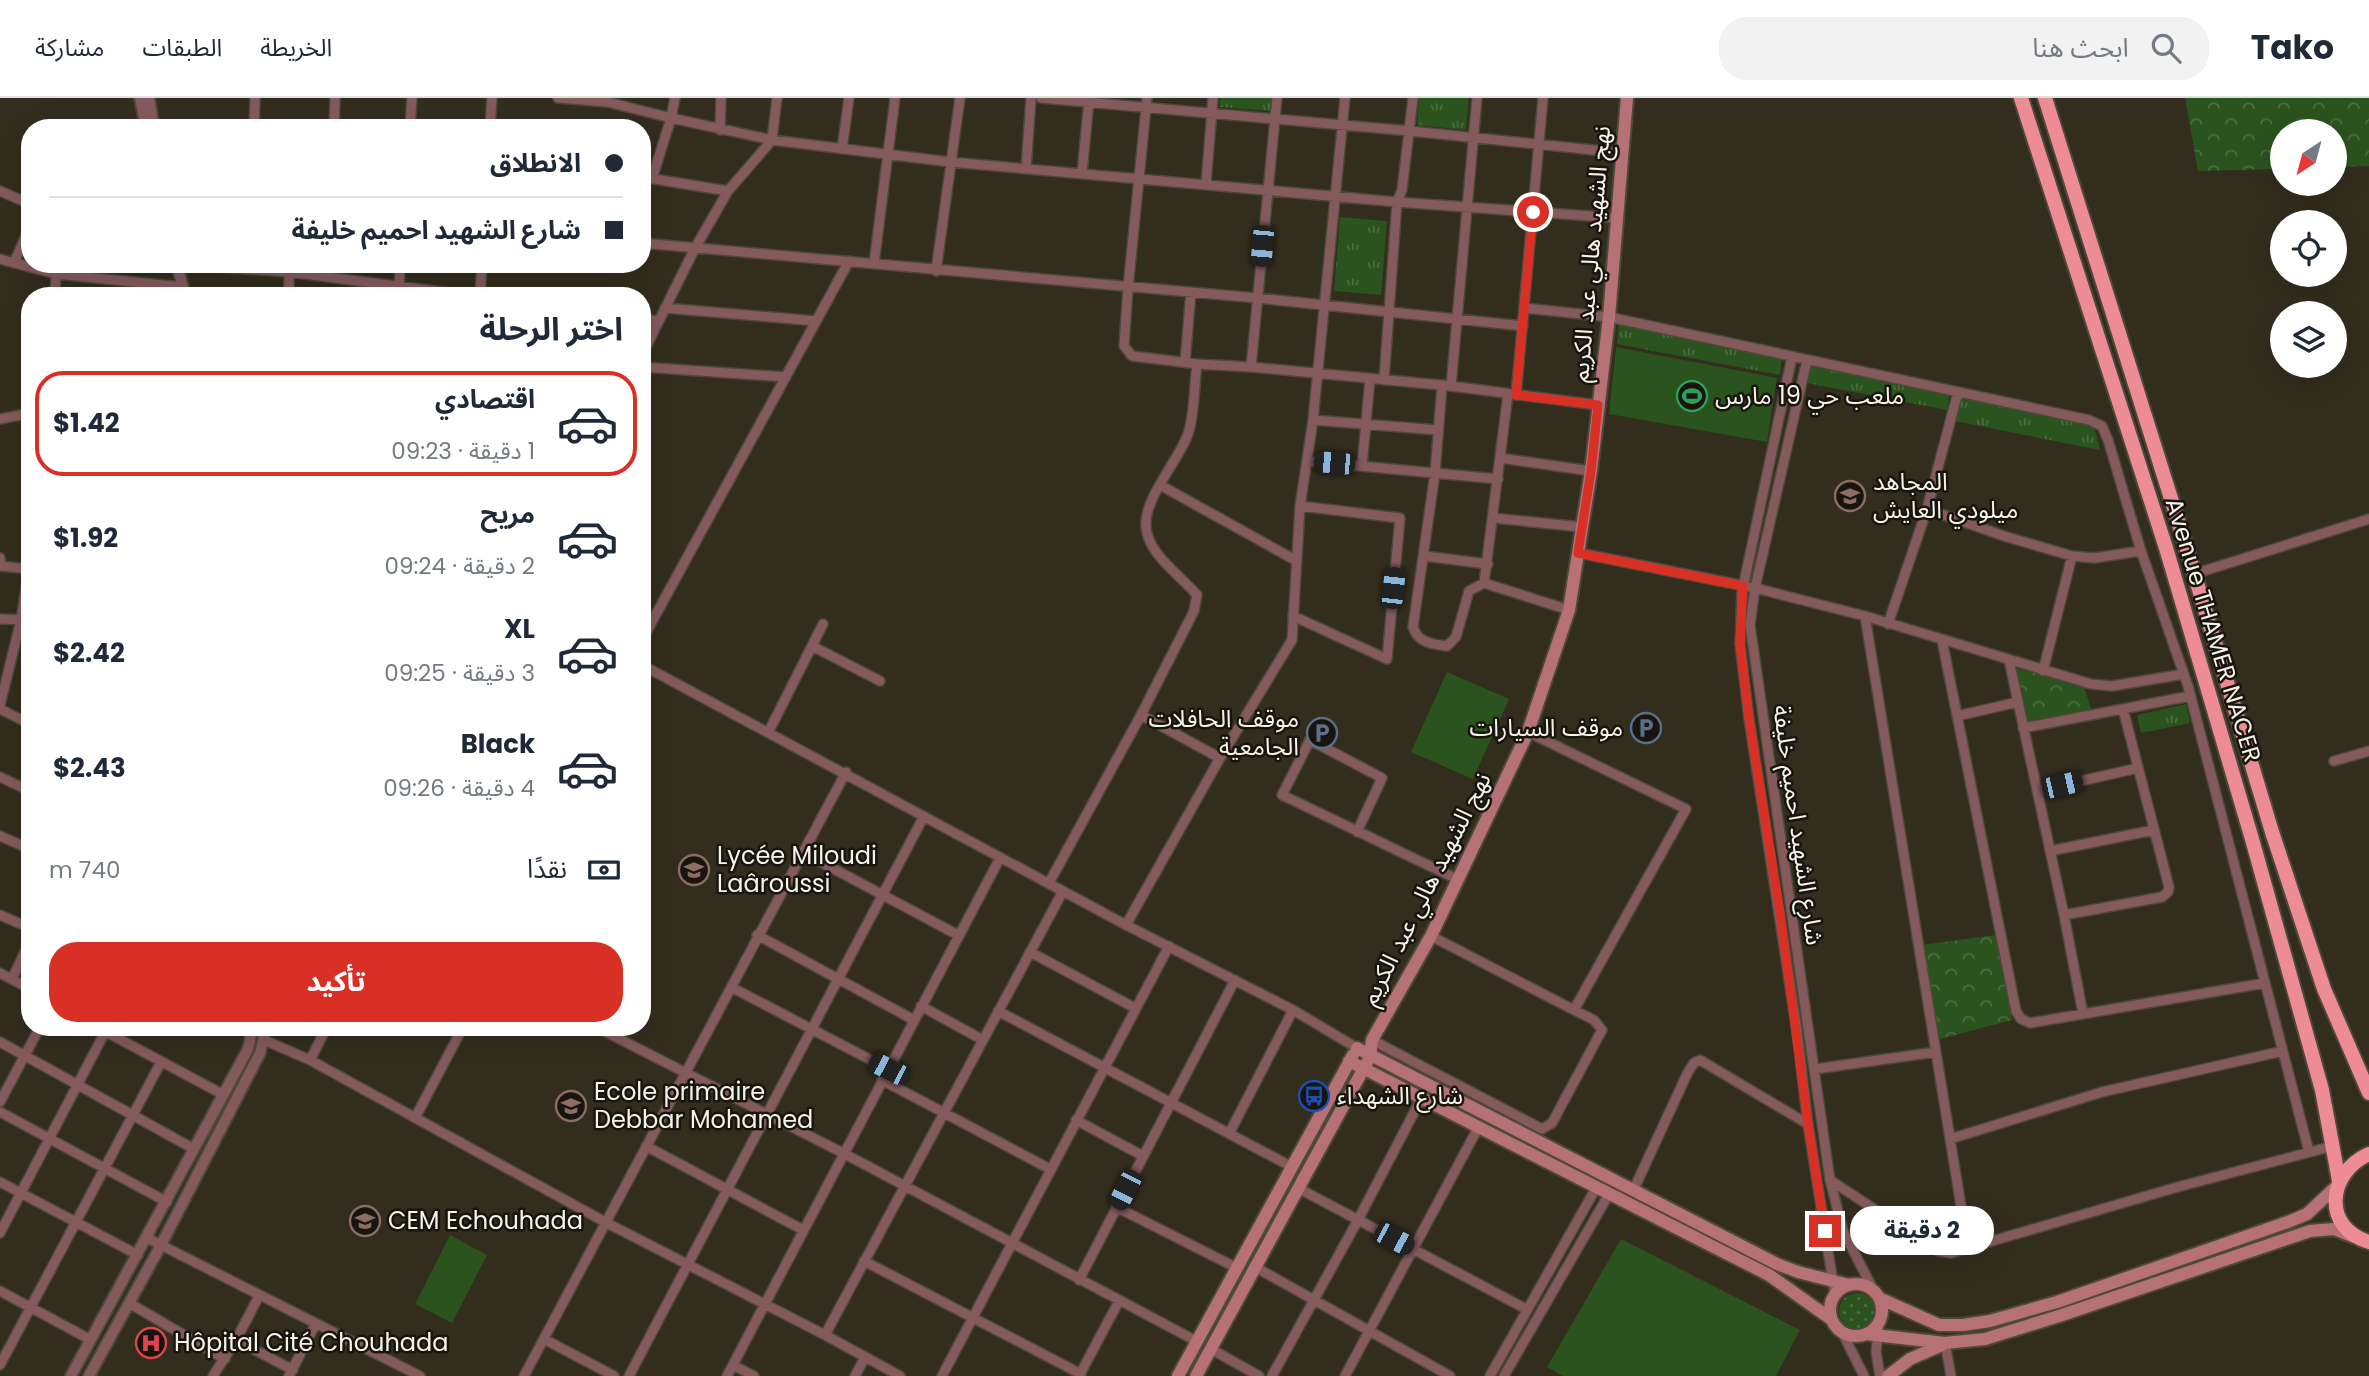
<!DOCTYPE html>
<html lang="ar">
<meta charset="utf-8">
<style>
body{margin:0;font-family:Poppins,"Noto Sans Arabic",sans-serif;background:#f2f2f3;color:#1f2937;direction:rtl;height:100vh;display:flex;flex-direction:column;font-size:26px;white-space:nowrap}
*{box-sizing:border-box;margin:0}
p{font-size:23px;color:#747a83}
.icon{flex:none;width:38px;height:38px;fill:none;stroke:currentColor;stroke-width:2;stroke-linecap:round;stroke-linejoin:round}
.map{position:relative;flex:1;overflow:hidden;direction:ltr}
.details{position:absolute;left:21px;top:189px;width:630px;height:749px;display:flex;flex-direction:column;background:#fff;border-radius:28px;box-shadow:0 7px 28px #0002;direction:rtl}
.details>*{flex:none}
.hud{position:absolute;left:21px;top:21px;width:630px;height:154px;border-radius:28px;box-shadow:0 7px 28px #0002;direction:rtl;display:grid;align-content:center;height:154px;padding:0 28px;background:#fff}
.needle{width:46px;rotate:216deg}
.buttons{position:absolute;left:2270px;top:21px;display:grid;gap:14px}
.buttons a{display:grid;place-items:center;width:77px;height:77px;border-radius:50%;background:#fff;box-shadow:0 7px 28px #0002;font-size:35px}
.end{position:absolute;width:32px;height:32px;margin:-16px;border:9px solid #d93025;background:#fff;box-shadow:0 0 0 4px #fff}
.from{border-radius:50%}
.bubble{position:absolute;height:49px;border-radius:24px;background:#fff;box-shadow:0 7px 28px #0002;font-size:23px;font-weight:700;line-height:49px;text-align:center;direction:rtl}
.car{position:absolute;width:21px;height:42px;margin:-21px -10px;border-radius:9px;box-shadow:0 0 5px 2px #0007;background:linear-gradient(#222 24%,#8ab4d8 0 40%,#222 0 76%,#8ab4d8 0 86%,#222 0)}
.hud b{display:flex;align-items:center;gap:24px;height:66px;font-size:26px}
.hud b+b{border-top:2px solid #e0e1e3}
.hud i{width:18px;height:18px;background:#1f2937}
ul{padding:0;list-style:none}
li{display:flex;align-items:center;gap:21px;height:105px;margin:0 14px 10px;padding:0 14px;border:4px solid transparent;border-radius:28px}
li div{flex:1}
li b{display:block;font-size:26px}
li em{font-style:normal;font-weight:700}
li.on{border-color:#d93025}
li>.icon{width:63px;height:63px;stroke-width:1.5}
h2{padding:0 28px;font-size:32px;line-height:84px}
.pay{display:flex;align-items:center;gap:18px;height:77px;padding:0 28px;font-size:26px}
.pay p{margin-inline-start:auto}
.primary-button{display:flex;gap:14px;margin-top:auto;padding:14px 28px}
.primary-button a{flex:1;height:80px;border-radius:28px;background:#d93025;color:#fff;font-size:28px;font-weight:700;line-height:80px;text-align:center}
header{display:flex;align-items:center;gap:42px;box-sizing:border-box;height:98px;padding:0 35px;background:#fff;border-bottom:2px solid #e0e1e3}
header strong{font-size:33px}
nav{display:flex;gap:38px;margin-inline-start:auto;font-size:24px}
.search{width:490px;height:63px;background:#f2f2f3;display:flex;align-items:center;gap:18px;box-sizing:border-box;padding:0 24px;border-radius:28px;color:#747a83;font-size:26px}
.map>svg:first-child{display:block}
.grass{fill:url(#grass-tufts)}
.park{fill:url(#park-crowns)}
.garden{fill:url(#garden-dots)}
.pitch{fill:#2b531e}
.lines{fill:none;stroke-linecap:round;stroke-linejoin:round}
.minor-casing{stroke:#4d4939;stroke-width:12}
.tertiary-casing{stroke:#4d4939;stroke-width:14}
.secondary-casing{stroke:#4d4939;stroke-width:16}
.trunk-casing{stroke:#4d4939;stroke-width:18}
.minor{stroke:#855a5d;stroke-width:9}
.tertiary{stroke:#855a5d;stroke-width:10}
.secondary{stroke:#b67177;stroke-width:12}
.trunk{stroke:#ed8c94;stroke-width:14}
.route{stroke:#d93025;stroke-width:9}
.labels{text-anchor:middle;stroke-width:5;stroke-linejoin:round;paint-order:stroke}
.street-label{font-size:24px;fill:#f6f3e8;stroke:#18150e}
.poi-label{font-size:24px;fill:#f6f3e8;stroke:#18150e;text-anchor:start}
</style>
<header>
<strong>Tako</strong>
<div class="search"><svg class="icon" aria-label="search" viewBox="0 0 24 24"><circle cx="10" cy="10" r="6"/><path d="M15 15l6 6"/></svg>ابحث هنا</div>
<nav><a>الخريطة</a><a>الطبقات</a><a>مشاركة</a></nav>
</header>
<div class="map">
<svg width="2369" height="1278" viewBox="0 0 2369 1278">
<defs>
<pattern id="grass-tufts" width="24" height="20" patternUnits="userSpaceOnUse" patternTransform="scale(1.75)"><rect width="24" height="20" fill="#2b531e"/><path d="M3 7l-1-3M5 7V3M7 7l1-3M15 17l-1-3M17 17v-4M19 17l1-3" fill="none" stroke="#4a6c3f"/></pattern>
<pattern id="park-crowns" width="20" height="18" patternUnits="userSpaceOnUse" patternTransform="scale(1.75)"><rect width="20" height="18" fill="#2b531e"/><path d="M2 6a3 3 0 1 1 6 0M12 15a3 3 0 1 1 6 0" fill="none" stroke="#4a6c3f"/></pattern>
<pattern id="garden-dots" width="8" height="8" patternUnits="userSpaceOnUse" patternTransform="scale(1.75)"><rect width="8" height="8" fill="#2b531e"/><path d="M2 2h.1M6 6h.1" fill="none" stroke="#4a6c3f" stroke-width="1.8" stroke-linecap="round"/></pattern>
</defs>
<rect width="100%" height="100%" fill="#322d1d"/>
<!-- grass -->
<path class="grass" d="M 1220,0 L 1271,0 L 1270,13 L 1220,9 Z
M 1419,0 L 1469,0 L 1466,32 L 1417,27 Z
M 1340,119 L 1387,123 L 1381,197 L 1334,193 Z
M 1619,225 L 1782,259 L 1780,277 L 1617,246 Z
M 1810,266 L 1950,294 L 1947,312 L 1807,285 Z
M 1959,299 L 2094,328 L 2100,352 L 1955,323 Z
M 2186,606 L 2190,625 L 2141,635 L 2137,617 Z"/>
<!-- park -->
<path class="park" d="M 2185,0 L 2369,0 L 2369,68 L 2335,69 L 2334,33 L 2282,33 L 2282,71 L 2198,73 Z
M 2013,570 L 2082,584 L 2093,616 L 2026,627 Z
M 1996,837 L 2012,922 L 1940,941 L 1922,847 Z"/>
<!-- garden -->
<path class="garden" d="M1839 1213a18 18 0 1 1 36 0a18 18 0 1 1-36 0Z"/>
<!-- pitch -->
<path class="pitch" d="M 1616,249 L 1777,280 L 1767,344 L 1609,316 Z
M 1447,574 L 1509,601 L 1473,681 L 1411,654 Z
M 450,1137 L 487,1157 L 452,1225 L 415,1206 Z
M 1621,1141 L 1800,1232 L 1776,1278 L 1563,1278 L 1547,1269 Z"/>
<g class="lines">
<!-- minor casing -->
<g class="minor-casing">
<path id="minor" d="M 558,0 L 607,4 L 671,20 L 652,81
M 675,0 L 671,20 L 772,42 L 950,64 L 1397,104 L 1617,120
M 1041,0 L 1410,33 L 1622,55
M 1147,0 L 1128,190 L 1124,248 L 1132,258 L 1197,266 L 1251,269 L 1451,288 L 1598,307
M 154,27 L 179,30
M 254,30 L 255,0
M 334,30 L 335,0
M 410,30 L 412,0
M 490,30 L 492,0
M 720,32 L 721,0
M 842,51 L 849,0
M 1026,71 L 1031,0
M 1082,75 L 1089,2
M 642,79 L 728,93
M 1206,86 L 1213,0
M 0,93 L 30,106
M 642,145 L 1257,200 L 1523,228
M 0,161 L 56,176 L 183,189
M 14,165 L 30,128
M 177,166 L 289,174 L 473,198
M 874,166 L 895,0
M 936,173 L 960,0
M 55,198 L 56,176
M 289,198 L 289,166
M 399,198 L 400,166
M 480,198 L 482,166
M 665,210 L 816,223
M 1524,210 L 1609,219 L 2089,322 L 2102,328 L 2108,342 L 2141,453 L 2188,588 L 2309,1054
M 642,221 L 658,223
M 642,257 L 695,150 L 728,93 L 772,42 L 777,0
M 1792,259 L 1742,494 L 1740,546 L 1749,621 L 1797,933 L 1808,1026 L 1835,1197
M 1807,262 L 1755,490 L 1750,527 L 1830,1082 L 1843,1133 L 1874,1193
M 1185,264 L 1191,194
M 642,269 L 786,279
M 1251,269 L 1277,0
M 1384,282 L 1397,104 L 1402,92 L 1413,0
M 1442,288 L 1435,375 L 1413,529 C 1418,545 1432,546 1447,548 L 1456,539 L 1469,493 L 1484,485 L 1569,512
M 1451,288 L 1477,0
M 1516,297 L 1543,0
M 0,321 L 30,315
M 1313,322 L 1438,332
M 1500,360 L 1591,373
M 1307,363 L 1498,381
M 1362,368 L 1370,281
M 1160,387 L 1297,463
M 1927,411 L 2004,438 L 2072,458 L 2094,460 L 2141,453
M 1493,420 L 1582,429
M 1579,455 L 1755,490 L 1865,518 L 2091,586 L 2112,588 L 2184,576
M 1424,458 L 1488,466
M 0,460 L 1,468 L 30,471
M 2194,476 L 2369,421
M 1484,485 L 1508,296
M 1293,518 L 1387,561 L 1400,420 L 1300,408
M 1865,518 L 1968,1151
M 0,521 L 30,522
M 1888,526 L 1927,411 L 1958,294
M 642,542 L 849,163
M 1942,542 L 2016,913 L 2021,921 L 2030,925 L 2265,885
M 812,548 L 880,583
M 2009,562 L 2064,817 L 2083,916
M 642,567 L 1126,827 L 1293,912 L 1357,950
M 2043,573 L 2072,458
M 0,607 L 21,522 L 29,471
M 0,611 L 30,626
M 1141,617 L 1220,660
M 1957,618 L 2018,604
M 2023,630 L 2190,598
M 769,633 L 823,526
M 2334,663 L 2369,653
M 0,679 L 30,693
M 2037,693 L 2138,670
M 1357,734 L 1382,680 L 1310,642 L 1282,697 L 1459,782
M 0,738 L 30,751
M 2050,753 L 2154,732
M 802,754 L 958,837
M 1049,785 L 1141,617 L 1194,513 L 1197,497 C 1180,477 1148,456 1146,429 C 1143,401 1179,362 1188,336 C 1195,314 1194,288 1197,266
M 0,817 L 30,830
M 2064,817 L 2162,799 L 2168,794 L 2169,789 L 2123,611
M 1126,827 L 1220,660 L 1292,542 L 1300,408 L 1313,322 L 1345,0
M 757,837 L 914,922
M 1431,838 L 1574,912 L 1686,711 L 1528,634
M 1030,854 L 1135,910
M 0,875 L 30,891
M 12,881 L 30,843
M 731,889 L 888,971
M 921,908 L 983,942
M 998,913 L 1292,1069
M 97,929 L 222,996
M 596,929 L 843,1055 L 1198,1244
M 264,942 L 310,962 L 605,1124 L 825,1237 L 900,1278
M 1372,942 L 1542,1031 L 1552,1025 L 1602,932 L 1594,922 L 1574,912
M 0,944 L 194,1051
M 310,962 L 327,929
M 1815,971 L 1936,954
M 882,982 L 1050,1071
M 0,1004 L 40,929
M 0,1014 L 167,1104
M 415,1020 L 463,929
M 1076,1022 L 1143,1058
M 1230,1034 L 1293,912
M 1950,1041 L 2102,994 L 2283,953
M 646,1048 L 803,1132
M 1830,1082 L 1938,1153 L 1951,1155 L 2174,1090 L 2333,1048
M 0,1084 L 138,1157
M 1298,1090 L 1526,1211
M 1633,1093 L 1688,974 L 1694,965 L 1700,962 L 1808,1026
M 1116,1109 L 1237,1170
M 0,1135 L 105,934
M 147,1140 L 420,1278
M 864,1163 L 1081,1276
M 1255,1169 L 1450,1278
M 1079,1182 L 1235,882
M 0,1193 L 91,1242
M 129,1205 L 225,1261
M 1879,1225 L 1876,1254 L 1880,1278
M 1842,1234 L 1864,1278
M 825,1237 L 1063,793
M 544,1241 L 614,1278
M 236,1242 L 293,1272
M 1945,1245 L 1951,1278
M 1211,1251 L 1259,1278
M 0,1267 L 161,964
M 733,1267 L 754,1278
M 213,1278 L 236,1242 L 259,1198
M 289,1278 L 315,1227
M 524,1278 L 846,674
M 629,1278 L 924,718
M 727,1278 L 1000,760
M 855,1278 L 865,1259
M 942,1278 L 1169,848
M 1079,1278 L 1119,1203
M 1272,1278 L 1358,1122 L 1421,1001
M 1345,1278 L 1478,1030
M 1490,1278 L 1596,1090
M 1504,1278 L 1609,1096"/>
</g>
<!-- tertiary casing -->
<g class="tertiary-casing">
<path id="tertiary" d="M 140,0 L 146,30
M 149,0 L 154,30
M 177,166 L 185,198
M 71,1278 L 248,951 L 253,929
M 89,1278 L 161,1147 L 260,955 L 266,929"/>
</g>
<!-- secondary casing -->
<g class="secondary-casing">
<path id="secondary" d="M 1357,950 L 1777,1166 L 1798,1174 L 1849,1187
M 1349,963 L 1769,1177 L 1831,1221
M1830 1212a26 26 0 1 1 52 0a26 26 0 1 1-52 0Z
M 1879,1200 L 1939,1227 L 1963,1227 L 1990,1223 L 2057,1204 L 2288,1124 L 2307,1116 L 2338,1087
M 1866,1236 L 1945,1245 L 1985,1241 L 2062,1217 L 2310,1133 L 2334,1131 L 2354,1139
M 1178,1278 L 1353,957
M 1196,1278 L 1370,959 L 1372,942 L 1431,838 L 1528,634 L 1569,512 L 1591,373 L 1609,219 L 1627,0
M 1888,1278 L 1910,1261 L 1942,1247"/>
</g>
<!-- trunk casing -->
<g class="trunk-casing">
<path id="trunk" d="M 2021,0 L 2166,450 L 2252,741 L 2322,992 L 2339,1083
M 2045,0 L 2185,445 L 2272,734 L 2324,891 L 2369,995
M 2369,1056 C 2327,1075 2322,1130 2369,1144"/>
</g>
<!-- minor -->
<use href="#minor" class="minor"/>
<!-- tertiary -->
<use href="#tertiary" class="tertiary"/>
<!-- secondary -->
<use href="#secondary" class="secondary"/>
<!-- trunk -->
<use href="#trunk" class="trunk"/>
</g>
<g class="lines">
<!-- route -->
<path class="route" d="M 1533,114 L 1516,297 L 1598,307 L 1591,373 L 1578,455 L 1743,488 L 1740,546 L 1749,621 L 1780,814 L 1808,1026 L 1825,1133"/>
</g>
<!-- icons -->
<defs>
<g id="stadium-ring" transform="scale(1.575)"><circle r="9.5" fill="#18150e" stroke="#2e9e5b" stroke-width="1.5"/><path d="M0-5a6.5 5 0 1 0 0 10a6.5 5 0 1 0 0-10ZM-3.5-1.8h7v3.6h-7Z" fill="#2e9e5b"/></g>
<g id="school-ring" transform="scale(1.575)"><circle r="9.5" fill="#18150e" stroke="#8d6e63" stroke-width="1.5"/><path d="M0-5L7-2L0 1L-7-2ZM-4 1L0 2.5L4 1V4Q0 6-4 4Z" fill="#8d6e63"/></g>
<g id="parking-ring" transform="scale(1.575)"><circle r="9.5" fill="#18150e" stroke="#5c6f8a" stroke-width="1.5"/><path d="M-3.5-5.5H1a3.5 3.5 0 0 1 0 7H-1V5.5H-3.5ZM-1-3.4V-.6H.8a1.4 1.4 0 0 0 0-2.8Z" fill="#5c6f8a"/></g>
<g id="bus-ring" transform="scale(1.575)"><circle r="9.5" fill="#18150e" stroke="#1a4fb4" stroke-width="1.5"/><path d="M-5-6H5V4H4V6H2V4H-2V6H-4V4H-5ZM-3.5-4V0h7V-4ZM-3.5 1.2v1.5H-2V1.2ZM2 1.2v1.5H3.5V1.2Z" fill="#1a4fb4"/></g>
<g id="hospital-ring" transform="scale(1.575)"><circle r="9.5" fill="#18150e" stroke="#e0444e" stroke-width="1.5"/><path d="M-5-5h3v3.5h4V-5h3V5h-3V1.5h-4V5h-3Z" fill="#e0444e"/></g>
</defs>
<g fill-rule="evenodd">
<use href="#stadium-ring" x="1692" y="298"/>
<use href="#school-ring" x="1850" y="398"/>
<use href="#parking-ring" x="1646" y="630"/>
<use href="#parking-ring" x="1322" y="635"/>
<use href="#school-ring" x="694" y="772"/>
<use href="#bus-ring" x="1314" y="998"/>
<use href="#school-ring" x="571" y="1008"/>
<use href="#school-ring" x="365" y="1123"/>
<use href="#hospital-ring" x="151" y="1245"/>
</g>
<g class="labels">
<!-- street labels -->
<g class="street-label">
<text transform="translate(1591 156) rotate(-85)" y="8">نهج الشهيد هالي عبد الكريم</text>
<text transform="translate(2213 532) rotate(73)" y="8">Avenue THAMER NACER</text>
<text transform="translate(1798 727) rotate(82)" y="8">شارع الشهيد احميم خليفة</text>
<text transform="translate(1426 791) rotate(-63)" y="8">نهج الشهيد هالي عبد الكريم</text>
</g>
<!-- poi labels -->
<g class="poi-label">
<text x="1715" y="306">ملعب حي 19 مارس</text>
<text x="1873" y="392">المجاهد<tspan x="1873" dy="28">ميلودي العايش</tspan></text>
<text x="1299" y="629" text-anchor="end">موقف الحافلات<tspan x="1299" dy="28">الجامعية</tspan></text>
<text x="1623" y="638" text-anchor="end">موقف السيارات</text>
<text x="717" y="766">Lycée Miloudi<tspan x="717" dy="28">Laâroussi</tspan></text>
<text x="594" y="1002">Ecole primaire<tspan x="594" dy="28">Debbar Mohamed</tspan></text>
<text x="1337" y="1006">شارع الشهداء</text>
<text x="388" y="1131">CEM Echouhada</text>
<text x="174" y="1253">Hôpital Cité Chouhada</text>
</g>
</g>
</svg>
<div class="buttons">
<a><svg class="needle" viewBox="-14 -14 28 28"><path d="M0-13l5 13h-10z" fill="#e53935"/><path d="M0 13l5-13h-10z" fill="#747a83"/></svg></a>
<a><svg class="icon" aria-label="locate" viewBox="0 0 24 24"><circle cx="12" cy="12" r="6"/><path d="M12 2v4M12 18v4M2 12h4M18 12h4"/></svg></a>
<a><svg class="icon" aria-label="layers" viewBox="0 0 24 24"><path d="M12 4l9 5-9 5-9-5zM3 14l9 5 9-5"/></svg></a>
</div>
<i class="end from" style="left:1533px;top:114px"></i>
<i class="end" style="left:1825px;top:1133px"></i>
<div class="bubble" style="left:1850px;top:1108px;width:144px">2 دقيقة</div>
<i class="car" style="left:1262px;top:148px;rotate:185deg"></i>
<i class="car" style="left:1334px;top:365px;rotate:275deg"></i>
<i class="car" style="left:1393px;top:490px;rotate:6deg"></i>
<i class="car" style="left:2062px;top:687px;rotate:77deg"></i>
<i class="car" style="left:888px;top:971px;rotate:297deg"></i>
<i class="car" style="left:1125px;top:1092px;rotate:207deg"></i>
<i class="car" style="left:1394px;top:1141px;rotate:118deg"></i>
<div class="hud">
<b><i class="from"></i>الانطلاق</b>
<b><i></i>شارع الشهيد احميم خليفة</b>
</div>
<section class="details">
<h2>اختر الرحلة</h2>
<ul>
<li class="on"><svg class="icon" aria-label="car" viewBox="0 0 24 24"><path d="M5 17H2v-5l4-1 3-4h7l3 4 3 1v5h-3M9 17h6M6 11h13"/><circle cx="7" cy="17" r="2"/><circle cx="17" cy="17" r="2"/></svg><div><b>اقتصادي</b><p>1 دقيقة · 09:23</p></div><em>$1.42</em></li>
<li><svg class="icon" aria-label="car" viewBox="0 0 24 24"><path d="M5 17H2v-5l4-1 3-4h7l3 4 3 1v5h-3M9 17h6M6 11h13"/><circle cx="7" cy="17" r="2"/><circle cx="17" cy="17" r="2"/></svg><div><b>مريح</b><p>2 دقيقة · 09:24</p></div><em>$1.92</em></li>
<li><svg class="icon" aria-label="car" viewBox="0 0 24 24"><path d="M5 17H2v-5l4-1 3-4h7l3 4 3 1v5h-3M9 17h6M6 11h13"/><circle cx="7" cy="17" r="2"/><circle cx="17" cy="17" r="2"/></svg><div><b>XL</b><p>3 دقيقة · 09:25</p></div><em>$2.42</em></li>
<li><svg class="icon" aria-label="car" viewBox="0 0 24 24"><path d="M5 17H2v-5l4-1 3-4h7l3 4 3 1v5h-3M9 17h6M6 11h13"/><circle cx="7" cy="17" r="2"/><circle cx="17" cy="17" r="2"/></svg><div><b>Black</b><p>4 دقيقة · 09:26</p></div><em>$2.43</em></li>
</ul>
<div class="pay"><svg class="icon" aria-label="cash" viewBox="0 0 24 24"><path d="M3 7h18v10H3z"/><circle cx="12" cy="12" r="2"/></svg>نقدًا<p>740 m</p></div>
<div class="primary-button"><a>تأكيد</a></div>
</section>
</div>
